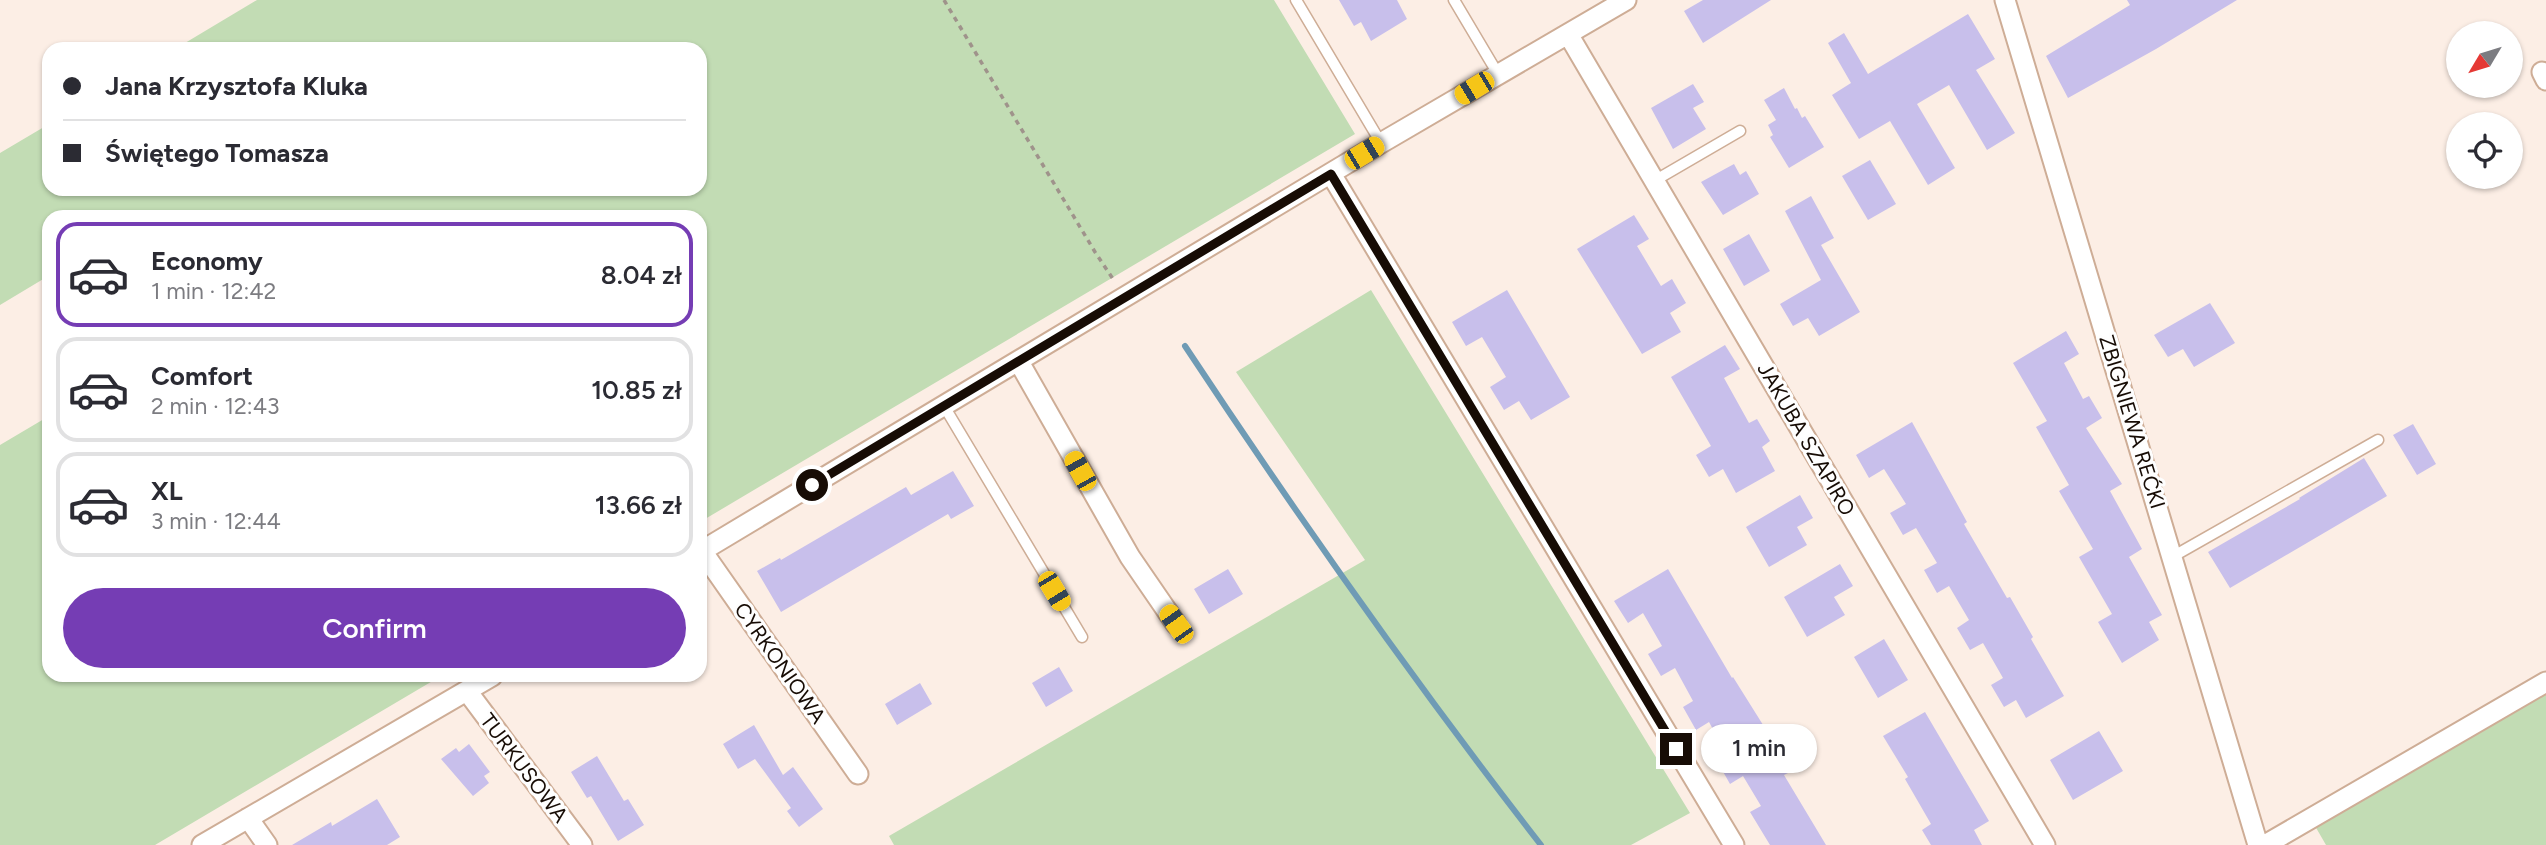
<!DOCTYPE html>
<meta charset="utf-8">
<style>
body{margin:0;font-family:Figtree,sans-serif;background:#f7f7f7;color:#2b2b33;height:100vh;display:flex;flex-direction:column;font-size:26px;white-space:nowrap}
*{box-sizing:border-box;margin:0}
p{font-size:23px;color:#7c7c81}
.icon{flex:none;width:38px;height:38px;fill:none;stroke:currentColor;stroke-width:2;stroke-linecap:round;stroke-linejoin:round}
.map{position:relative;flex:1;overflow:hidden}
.side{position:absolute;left:42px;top:210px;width:665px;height:472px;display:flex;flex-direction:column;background:#fff;border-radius:21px;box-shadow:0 2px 5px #0004}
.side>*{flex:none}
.hud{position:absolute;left:42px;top:42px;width:665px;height:154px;border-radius:21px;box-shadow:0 2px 5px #0004;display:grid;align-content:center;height:154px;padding:0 21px;background:#fff}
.needle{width:46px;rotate:232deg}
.controls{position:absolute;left:2446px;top:21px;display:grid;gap:14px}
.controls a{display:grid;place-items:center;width:77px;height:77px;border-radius:50%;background:#fff;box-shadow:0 2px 5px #0004;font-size:35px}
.end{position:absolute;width:32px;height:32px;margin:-16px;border:9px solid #170c05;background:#fff;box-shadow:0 0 0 4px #fff}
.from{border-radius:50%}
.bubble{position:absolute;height:49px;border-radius:24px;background:#fff;box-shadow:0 2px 5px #0004;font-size:23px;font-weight:600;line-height:49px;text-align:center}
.car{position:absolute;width:21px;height:42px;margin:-21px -10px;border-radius:9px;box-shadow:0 0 5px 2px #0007;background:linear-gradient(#f5c518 24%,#345 0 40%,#f5c518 0 76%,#345 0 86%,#f5c518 0)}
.hud b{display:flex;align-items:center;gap:24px;height:66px;font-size:26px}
.hud b+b{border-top:2px solid #e1e1e2}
.hud i{width:18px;height:18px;background:#2b2b33}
ul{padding:12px 0 0;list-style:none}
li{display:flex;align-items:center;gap:21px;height:105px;margin:0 14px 10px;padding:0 7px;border:4px solid #e1e1e2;border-radius:21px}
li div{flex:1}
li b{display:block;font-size:26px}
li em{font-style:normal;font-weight:600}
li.current{border-color:#753db4}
li>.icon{width:63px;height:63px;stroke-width:1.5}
.button{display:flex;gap:14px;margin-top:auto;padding:14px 21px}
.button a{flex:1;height:80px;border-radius:42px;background:#753db4;color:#fff;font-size:28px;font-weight:600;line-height:80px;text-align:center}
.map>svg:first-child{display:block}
.green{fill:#c2dcb4}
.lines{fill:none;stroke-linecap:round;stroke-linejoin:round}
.stream{stroke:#6f9bb5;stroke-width:6}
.building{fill:#c8bfeb}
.service-casing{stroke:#cead96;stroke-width:13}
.minor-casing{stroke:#cead96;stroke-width:23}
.path{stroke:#9f938b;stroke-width:3.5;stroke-dasharray:5 5;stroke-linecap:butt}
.service{stroke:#fff;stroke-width:10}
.minor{stroke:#fff;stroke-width:19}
.route{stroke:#170c05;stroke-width:9}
.labels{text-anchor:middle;stroke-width:6;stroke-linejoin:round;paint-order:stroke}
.street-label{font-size:21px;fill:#170c05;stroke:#fefefe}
</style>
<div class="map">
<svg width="2546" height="845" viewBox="0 0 2546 845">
<rect width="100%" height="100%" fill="#fceee5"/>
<!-- green -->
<path class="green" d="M 257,0 L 1274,0 L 1355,134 L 700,522 L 700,217 L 49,217 L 49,285 L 45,278 L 0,305 L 0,153 L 49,124 L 49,189 L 700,189 L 700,49 L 175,49 Z
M 1371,290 L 1690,813 L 1631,845 L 894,845 L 889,836 L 1365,560 L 1236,372 Z
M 49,416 L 49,676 L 441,676 L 155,845 L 0,845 L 0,445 Z
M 2546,682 L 2546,845 L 2326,845 L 2311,819 Z"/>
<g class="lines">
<!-- stream -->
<path class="stream" d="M 1185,346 C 1298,517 1415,683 1541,845"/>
</g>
<!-- building -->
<path class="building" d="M 1339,0 L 1397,0 L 1407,19 L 1371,41 L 1361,22 L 1354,26 Z
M 1703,0 L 1771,0 L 1703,43 L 1684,11 Z
M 2127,0 L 2237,0 L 2156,49 L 2068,98 L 2046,56 L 2130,5 Z
M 1968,14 L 1995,59 L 1976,70 L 2015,133 L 1987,150 L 1949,85 L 1917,104 L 1955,168 L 1928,185 L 1890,121 L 1859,139 L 1832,95 L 1851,83 L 1828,43 L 1844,33 L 1868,74 Z
M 1693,84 L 1704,102 L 1693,108 L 1706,129 L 1673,149 L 1651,108 Z
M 1784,88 L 1795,109 L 1797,108 L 1802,118 L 1805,116 L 1824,147 L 1789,168 L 1770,137 L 1773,135 L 1768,125 L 1776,120 L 1764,100 Z
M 1870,160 L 1896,204 L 1868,220 L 1842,176 Z
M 1734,164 L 1740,175 L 1746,171 L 1759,194 L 1723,215 L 1701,182 Z
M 1811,196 L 1834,238 L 1821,245 L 1860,312 L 1819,336 L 1808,318 L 1793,326 L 1780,304 L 1821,280 L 1785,211 Z
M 1634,215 L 1649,239 L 1637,246 L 1661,286 L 1672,279 L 1686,303 L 1670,313 L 1681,332 L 1642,354 L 1577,249 Z
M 1749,234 L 1770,271 L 1744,286 L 1723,249 Z
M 1507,290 L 1570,397 L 1531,420 L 1519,401 L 1504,410 L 1490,387 L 1506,377 L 1482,337 L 1466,346 L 1452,322 Z
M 2210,303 L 2235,343 L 2194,367 L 2183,349 L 2168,357 L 2154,335 Z
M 2066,331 L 2079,354 L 2064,363 L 2083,399 L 2089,396 L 2102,418 L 2086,428 L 2122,484 L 2110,491 L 2142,549 L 2129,557 L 2162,615 L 2149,622 L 2159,640 L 2122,663 L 2098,622 L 2112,614 L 2079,557 L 2093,549 L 2059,491 L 2069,485 L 2036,427 L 2047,421 L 2013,363 Z
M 1725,345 L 1740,369 L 1724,378 L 1749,423 L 1757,419 L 1770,441 L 1762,447 L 1775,471 L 1736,493 L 1723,469 L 1709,477 L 1696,455 L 1711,446 L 1671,377 Z
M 1912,422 L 1967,522 L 1964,524 L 2007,598 L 2010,597 L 2033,637 L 2031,639 L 2064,696 L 2026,718 L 2016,700 L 2004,707 L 1991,685 L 2003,678 L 1983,643 L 1970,650 L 1957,628 L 1969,620 L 1949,586 L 1937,593 L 1924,570 L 1937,563 L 1916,528 L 1903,535 L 1890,513 L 1906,504 L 1884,469 L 1869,478 L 1856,455 Z
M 2413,424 L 2436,464 L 2417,475 L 2393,435 Z
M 2364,458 L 2387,496 L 2230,588 L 2208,552 L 2300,499 L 2299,498 Z
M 953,471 L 974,506 L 951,519 L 948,514 L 781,612 L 757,571 L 780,558 L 781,560 L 906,487 L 911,495 Z
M 1800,495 L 1813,518 L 1797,527 L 1807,545 L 1769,567 L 1746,527 Z
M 1840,564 L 1853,586 L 1834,597 L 1845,615 L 1807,637 L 1784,597 Z
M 1228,569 L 1243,594 L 1209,614 L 1194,589 Z
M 1668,569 L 1732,678 L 1733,677 L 1792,771 L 1784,775 L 1826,845 L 1770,845 L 1750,812 L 1761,806 L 1743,776 L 1730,784 L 1717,761 L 1727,755 L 1709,722 L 1696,730 L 1683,707 L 1693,701 L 1675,668 L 1661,676 L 1648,654 L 1662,646 L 1643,613 L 1628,623 L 1614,601 Z
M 1884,639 L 1908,680 L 1878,698 L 1854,657 Z
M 1059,667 L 1073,691 L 1046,707 L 1032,683 Z
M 920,683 L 932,704 L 897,725 L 885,704 Z
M 1925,712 L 1989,821 L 1974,830 L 1982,845 L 1931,845 L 1922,830 L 1931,824 L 1905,779 L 1908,777 L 1883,736 Z
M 754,725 L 783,775 L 793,767 L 823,809 L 799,827 L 787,811 L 791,808 L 755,759 L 738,769 L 723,744 Z
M 2099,731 L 2123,771 L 2073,800 L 2050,760 Z
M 469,744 L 490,772 L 484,776 L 489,783 L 473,796 L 441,759 L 456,748 L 459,752 Z
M 597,756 L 624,801 L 628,799 L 644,825 L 618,841 L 591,796 L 587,798 L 571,772 Z
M 377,799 L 400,837 L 387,845 L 292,845 L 331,822 L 332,826 Z"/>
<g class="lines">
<!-- service casing -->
<g class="service-casing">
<path id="service" d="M 1296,0 L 1381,143
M 1454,0 L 1498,74
M 1654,181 L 1740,131
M 944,406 L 1082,637
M 2172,557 L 2378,440"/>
</g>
<!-- minor casing -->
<g class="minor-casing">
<path id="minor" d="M 2005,0 L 2258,845
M 1568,34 L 2045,845
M 2542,72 L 2546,80
M 1331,174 L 1734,845
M 1019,362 L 1130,557 L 1176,624
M 702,551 L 858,774
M 700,552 L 1381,143 L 1626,0
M 467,691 L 582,845
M 248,818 L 267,845
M 202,845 L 492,676
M 2265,845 L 2546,682"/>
</g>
<!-- path -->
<path class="path" d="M 944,0 L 1095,252 L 1115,282"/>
<!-- service -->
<use href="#service" class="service"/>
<!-- minor -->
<use href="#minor" class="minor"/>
</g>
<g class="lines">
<!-- route -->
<path class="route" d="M 812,485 L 1331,174 L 1676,749"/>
</g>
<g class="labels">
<!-- street labels -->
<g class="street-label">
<text transform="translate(2132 422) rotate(73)" y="7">ZBIGNIEWA REĆKI</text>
<text transform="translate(1806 439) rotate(60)" y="7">JAKUBA SZAPIRO</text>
<text transform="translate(780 663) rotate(55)" y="7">CYRKONIOWA</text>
<text transform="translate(524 768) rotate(53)" y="7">TURKUSOWA</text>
</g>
</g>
</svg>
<div class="controls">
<a><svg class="needle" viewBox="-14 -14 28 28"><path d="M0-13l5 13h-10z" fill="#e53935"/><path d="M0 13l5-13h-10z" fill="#7c7c81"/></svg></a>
<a><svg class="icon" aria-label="locate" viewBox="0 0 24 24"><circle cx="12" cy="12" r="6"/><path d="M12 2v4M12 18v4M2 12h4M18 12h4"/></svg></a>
</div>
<i class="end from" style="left:812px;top:485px"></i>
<i class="end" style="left:1676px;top:749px"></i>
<div class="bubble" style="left:1701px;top:724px;width:116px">1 min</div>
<i class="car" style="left:1474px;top:88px;rotate:239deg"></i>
<i class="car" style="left:1364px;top:153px;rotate:59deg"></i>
<i class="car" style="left:1080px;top:471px;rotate:331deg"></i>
<i class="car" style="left:1054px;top:591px;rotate:149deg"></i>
<i class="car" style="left:1176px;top:624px;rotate:325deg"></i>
<div class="hud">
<b><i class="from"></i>Jana Krzysztofa Kluka</b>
<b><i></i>Świętego Tomasza</b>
</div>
<section class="side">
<ul>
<li class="current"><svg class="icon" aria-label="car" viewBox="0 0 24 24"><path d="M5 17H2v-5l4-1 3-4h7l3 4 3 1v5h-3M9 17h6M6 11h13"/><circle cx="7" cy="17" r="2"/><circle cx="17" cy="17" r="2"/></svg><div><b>Economy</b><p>1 min · 12:42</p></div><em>8.04 zł</em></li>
<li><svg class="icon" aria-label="car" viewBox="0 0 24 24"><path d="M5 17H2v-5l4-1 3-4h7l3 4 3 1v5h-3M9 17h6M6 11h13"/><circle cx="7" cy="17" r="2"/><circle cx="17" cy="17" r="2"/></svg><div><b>Comfort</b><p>2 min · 12:43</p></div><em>10.85 zł</em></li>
<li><svg class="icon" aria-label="car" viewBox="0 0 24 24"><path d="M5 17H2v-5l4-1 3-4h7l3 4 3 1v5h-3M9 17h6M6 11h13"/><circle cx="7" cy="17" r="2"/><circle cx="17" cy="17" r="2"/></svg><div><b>XL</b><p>3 min · 12:44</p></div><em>13.66 zł</em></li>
</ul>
<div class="button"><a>Confirm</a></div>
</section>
</div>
